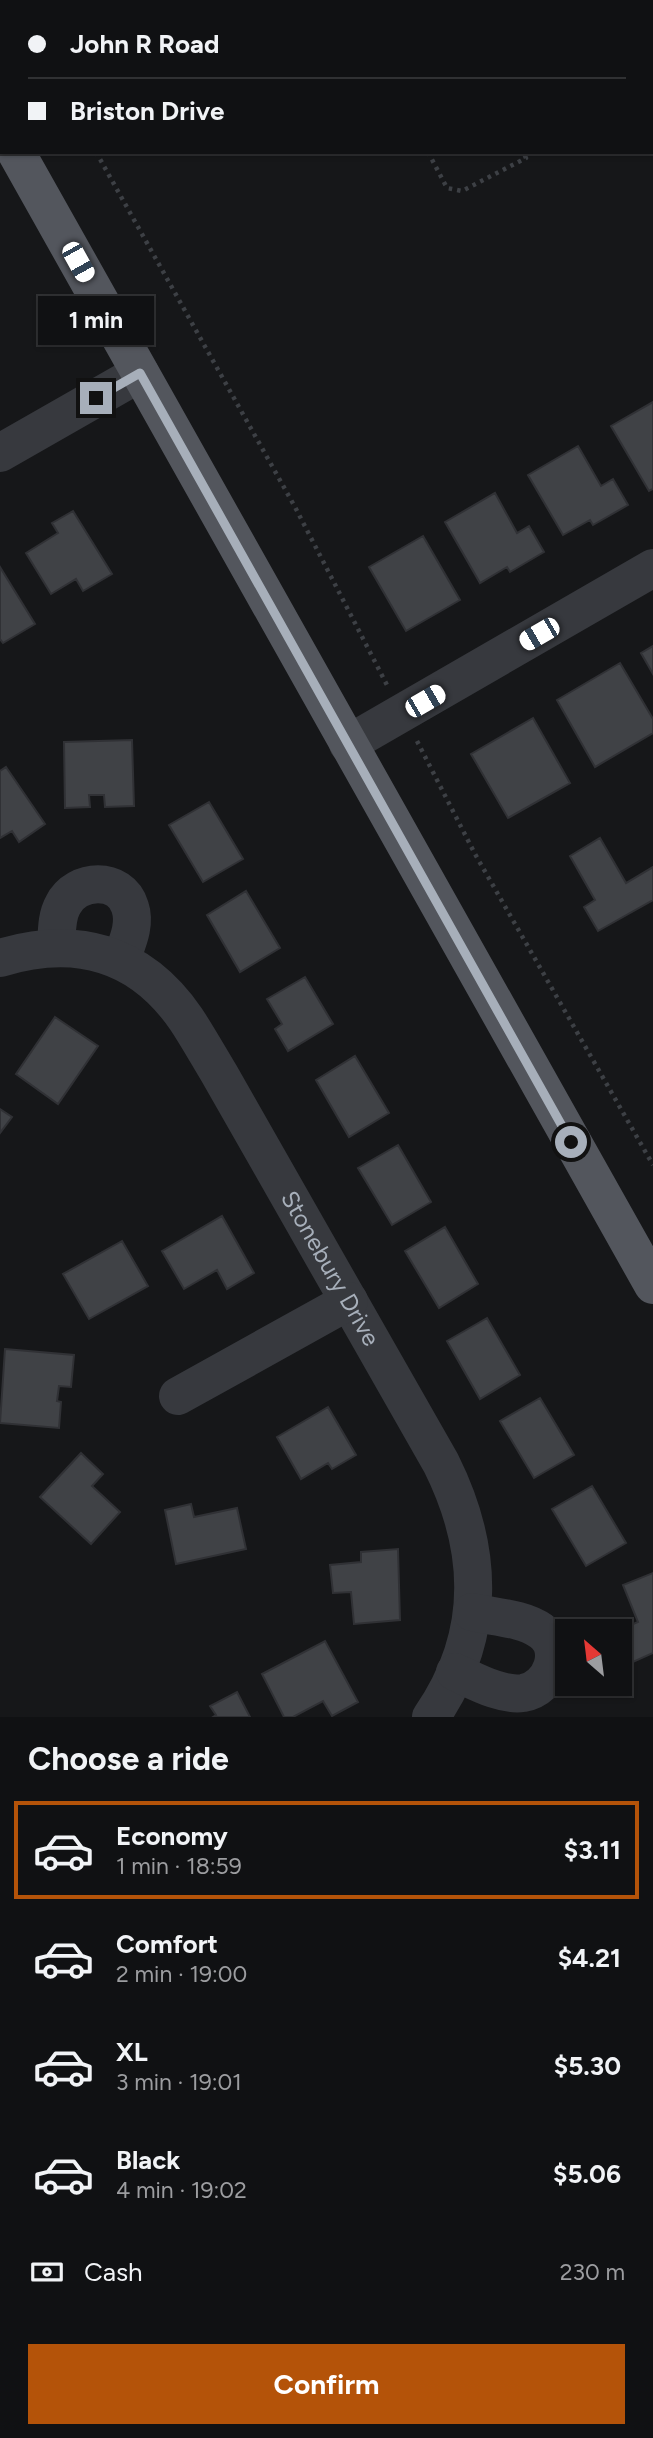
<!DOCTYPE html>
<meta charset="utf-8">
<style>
body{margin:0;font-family:Figtree,sans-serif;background:#191a1c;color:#f1f3f6;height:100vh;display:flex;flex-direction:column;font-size:26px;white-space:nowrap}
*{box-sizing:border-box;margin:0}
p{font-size:23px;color:#9c9da0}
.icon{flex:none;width:38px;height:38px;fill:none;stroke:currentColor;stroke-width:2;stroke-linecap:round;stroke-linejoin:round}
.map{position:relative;height:1717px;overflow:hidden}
.side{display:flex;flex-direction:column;background:#101113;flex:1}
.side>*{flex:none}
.banner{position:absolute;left:0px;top:0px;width:654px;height:154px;box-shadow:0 2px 5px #0004,0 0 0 2px #303133;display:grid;align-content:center;height:154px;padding:0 28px;background:#101113}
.needle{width:46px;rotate:332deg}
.controls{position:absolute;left:555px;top:1619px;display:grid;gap:14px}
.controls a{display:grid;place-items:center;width:77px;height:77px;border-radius:0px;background:#101113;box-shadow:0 2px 5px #0004,0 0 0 2px #303133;font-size:35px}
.end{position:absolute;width:32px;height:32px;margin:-16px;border:9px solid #a7afba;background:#111;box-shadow:0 0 0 4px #111}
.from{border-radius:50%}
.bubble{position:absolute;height:49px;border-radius:0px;background:#101113;box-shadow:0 2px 5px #0004,0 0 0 2px #303133;font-size:23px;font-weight:700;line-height:49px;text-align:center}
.car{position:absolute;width:21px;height:42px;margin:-21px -10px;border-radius:9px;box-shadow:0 0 5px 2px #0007;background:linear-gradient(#fff 24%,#345 0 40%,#fff 0 76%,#345 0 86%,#fff 0)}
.banner b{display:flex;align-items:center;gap:24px;height:66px;font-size:26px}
.banner b+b{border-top:2px solid #303133}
.banner i{width:18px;height:18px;background:#f1f3f6}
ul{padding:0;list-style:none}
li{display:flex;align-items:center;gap:21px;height:98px;margin:0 14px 10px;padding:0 14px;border:4px solid transparent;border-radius:0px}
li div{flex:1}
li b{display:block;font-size:26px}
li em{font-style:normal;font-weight:700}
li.selected{border-color:#b45309}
li>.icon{width:63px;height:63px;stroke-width:1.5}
h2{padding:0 28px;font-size:32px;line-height:84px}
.pay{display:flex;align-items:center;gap:18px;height:77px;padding:0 28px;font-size:26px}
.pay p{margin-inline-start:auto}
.button{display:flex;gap:14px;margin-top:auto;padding:14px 28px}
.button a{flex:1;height:80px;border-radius:0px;background:#b45309;color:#fff;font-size:28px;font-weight:700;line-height:80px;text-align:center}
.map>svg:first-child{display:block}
.building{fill:#404246;stroke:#303135;stroke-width:2}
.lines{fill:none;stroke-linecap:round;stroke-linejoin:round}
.path{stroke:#3d4045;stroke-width:4.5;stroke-dasharray:3.5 5;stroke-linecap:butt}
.minor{stroke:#37393e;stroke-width:38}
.major{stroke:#53565d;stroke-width:38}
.route{stroke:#a7afba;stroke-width:9}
.labels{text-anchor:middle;stroke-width:5;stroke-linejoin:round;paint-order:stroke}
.street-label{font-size:24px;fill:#a7afba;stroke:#111214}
</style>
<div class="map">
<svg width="653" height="1717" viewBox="0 0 653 1717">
<rect width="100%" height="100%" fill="#161719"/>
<!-- building -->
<path class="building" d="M 362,0 L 584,0 L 585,2 L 359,2 Z
M 653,402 L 653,489 L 649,491 L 611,426 Z
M 578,446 L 601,486 L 613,479 L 628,505 L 593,525 L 590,520 L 563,535 L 528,475 Z
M 495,493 L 517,533 L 529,526 L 544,552 L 510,572 L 507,567 L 480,583 L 445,522 Z
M 73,511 L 112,574 L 83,591 L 76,579 L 51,594 L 26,553 L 58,533 L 52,523 Z
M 423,536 L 460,600 L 406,631 L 369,567 Z
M 0,567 L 35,624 L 3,643 L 0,639 Z
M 653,646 L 653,674 L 641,653 Z
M 620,663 L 653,719 L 653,733 L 595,767 L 557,700 Z
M 533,718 L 570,783 L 508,818 L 471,754 Z
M 132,740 L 134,806 L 105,807 L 104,795 L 89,795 L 90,807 L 65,808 L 64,742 Z
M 6,767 L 45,824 L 19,842 L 12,831 L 0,838 L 0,771 Z
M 209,802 L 243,859 L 203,882 L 169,825 Z
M 600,838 L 626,883 L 653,867 L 653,900 L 598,931 L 584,907 L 595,900 L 570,856 Z
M 246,891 L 280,948 L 240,972 L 207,915 Z
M 305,977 L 333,1024 L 288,1051 L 275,1029 L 282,1024 L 267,999 Z
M 55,1017 L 98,1046 L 58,1104 L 16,1074 Z
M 355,1056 L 389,1113 L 349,1137 L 316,1080 Z
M 0,1109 L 12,1117 L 0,1133 Z
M 398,1145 L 431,1202 L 392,1225 L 358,1168 Z
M 222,1216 L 254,1273 L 227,1289 L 217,1270 L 184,1289 L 162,1251 Z
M 445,1227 L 478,1284 L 439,1308 L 405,1251 Z
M 122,1241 L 148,1286 L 89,1319 L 63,1274 Z
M 487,1318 L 520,1375 L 480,1399 L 447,1341 Z
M 5,1349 L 74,1355 L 71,1387 L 59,1386 L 57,1401 L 61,1402 L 59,1428 L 0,1423 Z
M 540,1398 L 574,1455 L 534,1478 L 500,1421 Z
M 328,1407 L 356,1455 L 332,1469 L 328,1463 L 301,1479 L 277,1437 Z
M 81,1453 L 103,1474 L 92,1486 L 120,1512 L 91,1544 L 40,1497 Z
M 592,1486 L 626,1543 L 586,1566 L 552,1509 Z
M 191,1504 L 194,1517 L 237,1508 L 246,1549 L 176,1564 L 165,1510 Z
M 398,1549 L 400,1620 L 354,1624 L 351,1592 L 333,1593 L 330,1565 L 361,1562 L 361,1552 Z
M 653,1573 L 653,1653 L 633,1662 L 619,1630 L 638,1622 L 623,1585 Z
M 325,1641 L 358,1702 L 332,1716 L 323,1701 L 293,1717 L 284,1717 L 262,1674 Z
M 237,1692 L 250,1717 L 213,1717 L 216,1715 L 210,1706 Z"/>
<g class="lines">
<!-- path -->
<path class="path" d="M 13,0 L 14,2
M 351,0 L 352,2
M 625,0 L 626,2
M 653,47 L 653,48
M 96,152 L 295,507 L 388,687
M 428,152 L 447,188 L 462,191 L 526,158 L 523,152
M 417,741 L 475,854 L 653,1165"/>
<!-- minor -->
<g class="minor">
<path d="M 0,453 L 140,373"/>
<path d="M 348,744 L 653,568"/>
<path d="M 56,947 C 57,934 56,917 63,905 C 76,878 121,876 130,907 C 136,925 127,943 121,960"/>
<path id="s1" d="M 0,958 C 76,935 140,952 186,1019 C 198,1037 209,1057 220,1075 L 441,1463 C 484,1549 487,1636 431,1717"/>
<path d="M 178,1396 L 349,1301"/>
<path d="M 455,1672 C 475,1681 501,1696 523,1693 C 552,1688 566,1648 541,1631 C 523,1618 493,1617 472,1612"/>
</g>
<!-- major -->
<path class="major" d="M 0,125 L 2,128
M 16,152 L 653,1285"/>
</g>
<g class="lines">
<!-- route -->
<path class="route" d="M 96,398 L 140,373 L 571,1142"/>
</g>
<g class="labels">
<!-- street labels -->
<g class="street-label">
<text dy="8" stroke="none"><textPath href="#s1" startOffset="500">Stonebury Drive</textPath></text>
</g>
</g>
</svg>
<div class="controls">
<a><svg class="needle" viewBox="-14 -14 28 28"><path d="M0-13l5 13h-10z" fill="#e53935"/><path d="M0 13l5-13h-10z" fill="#9c9da0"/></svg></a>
</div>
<i class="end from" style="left:571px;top:1142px"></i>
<i class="end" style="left:96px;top:398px"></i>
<div class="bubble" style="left:38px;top:296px;width:116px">1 min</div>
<i class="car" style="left:78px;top:262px;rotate:151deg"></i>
<i class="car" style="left:539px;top:634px;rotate:240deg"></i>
<i class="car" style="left:425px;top:701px;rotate:60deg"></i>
<div class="banner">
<b><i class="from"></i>John R Road</b>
<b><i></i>Briston Drive</b>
</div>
</div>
<section class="side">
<h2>Choose a ride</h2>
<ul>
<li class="selected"><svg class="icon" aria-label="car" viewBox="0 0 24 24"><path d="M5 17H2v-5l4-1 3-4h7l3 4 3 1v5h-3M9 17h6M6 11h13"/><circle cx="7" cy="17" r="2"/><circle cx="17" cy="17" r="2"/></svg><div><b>Economy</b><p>1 min · 18:59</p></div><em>$3.11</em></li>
<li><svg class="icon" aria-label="car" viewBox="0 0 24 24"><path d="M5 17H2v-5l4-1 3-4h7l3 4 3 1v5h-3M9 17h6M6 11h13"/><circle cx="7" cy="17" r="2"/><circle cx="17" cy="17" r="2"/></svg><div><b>Comfort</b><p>2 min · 19:00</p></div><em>$4.21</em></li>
<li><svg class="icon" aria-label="car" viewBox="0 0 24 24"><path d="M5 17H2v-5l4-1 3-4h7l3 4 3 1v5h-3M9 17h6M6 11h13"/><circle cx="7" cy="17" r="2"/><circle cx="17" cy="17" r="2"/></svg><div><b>XL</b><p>3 min · 19:01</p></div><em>$5.30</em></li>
<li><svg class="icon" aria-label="car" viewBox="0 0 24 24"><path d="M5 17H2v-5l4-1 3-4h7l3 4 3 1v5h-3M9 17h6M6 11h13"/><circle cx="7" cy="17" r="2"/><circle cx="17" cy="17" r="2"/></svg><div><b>Black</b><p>4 min · 19:02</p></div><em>$5.06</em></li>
</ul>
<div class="pay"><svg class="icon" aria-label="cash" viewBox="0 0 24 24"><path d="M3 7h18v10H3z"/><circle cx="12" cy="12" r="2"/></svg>Cash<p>230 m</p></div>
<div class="button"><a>Confirm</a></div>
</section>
